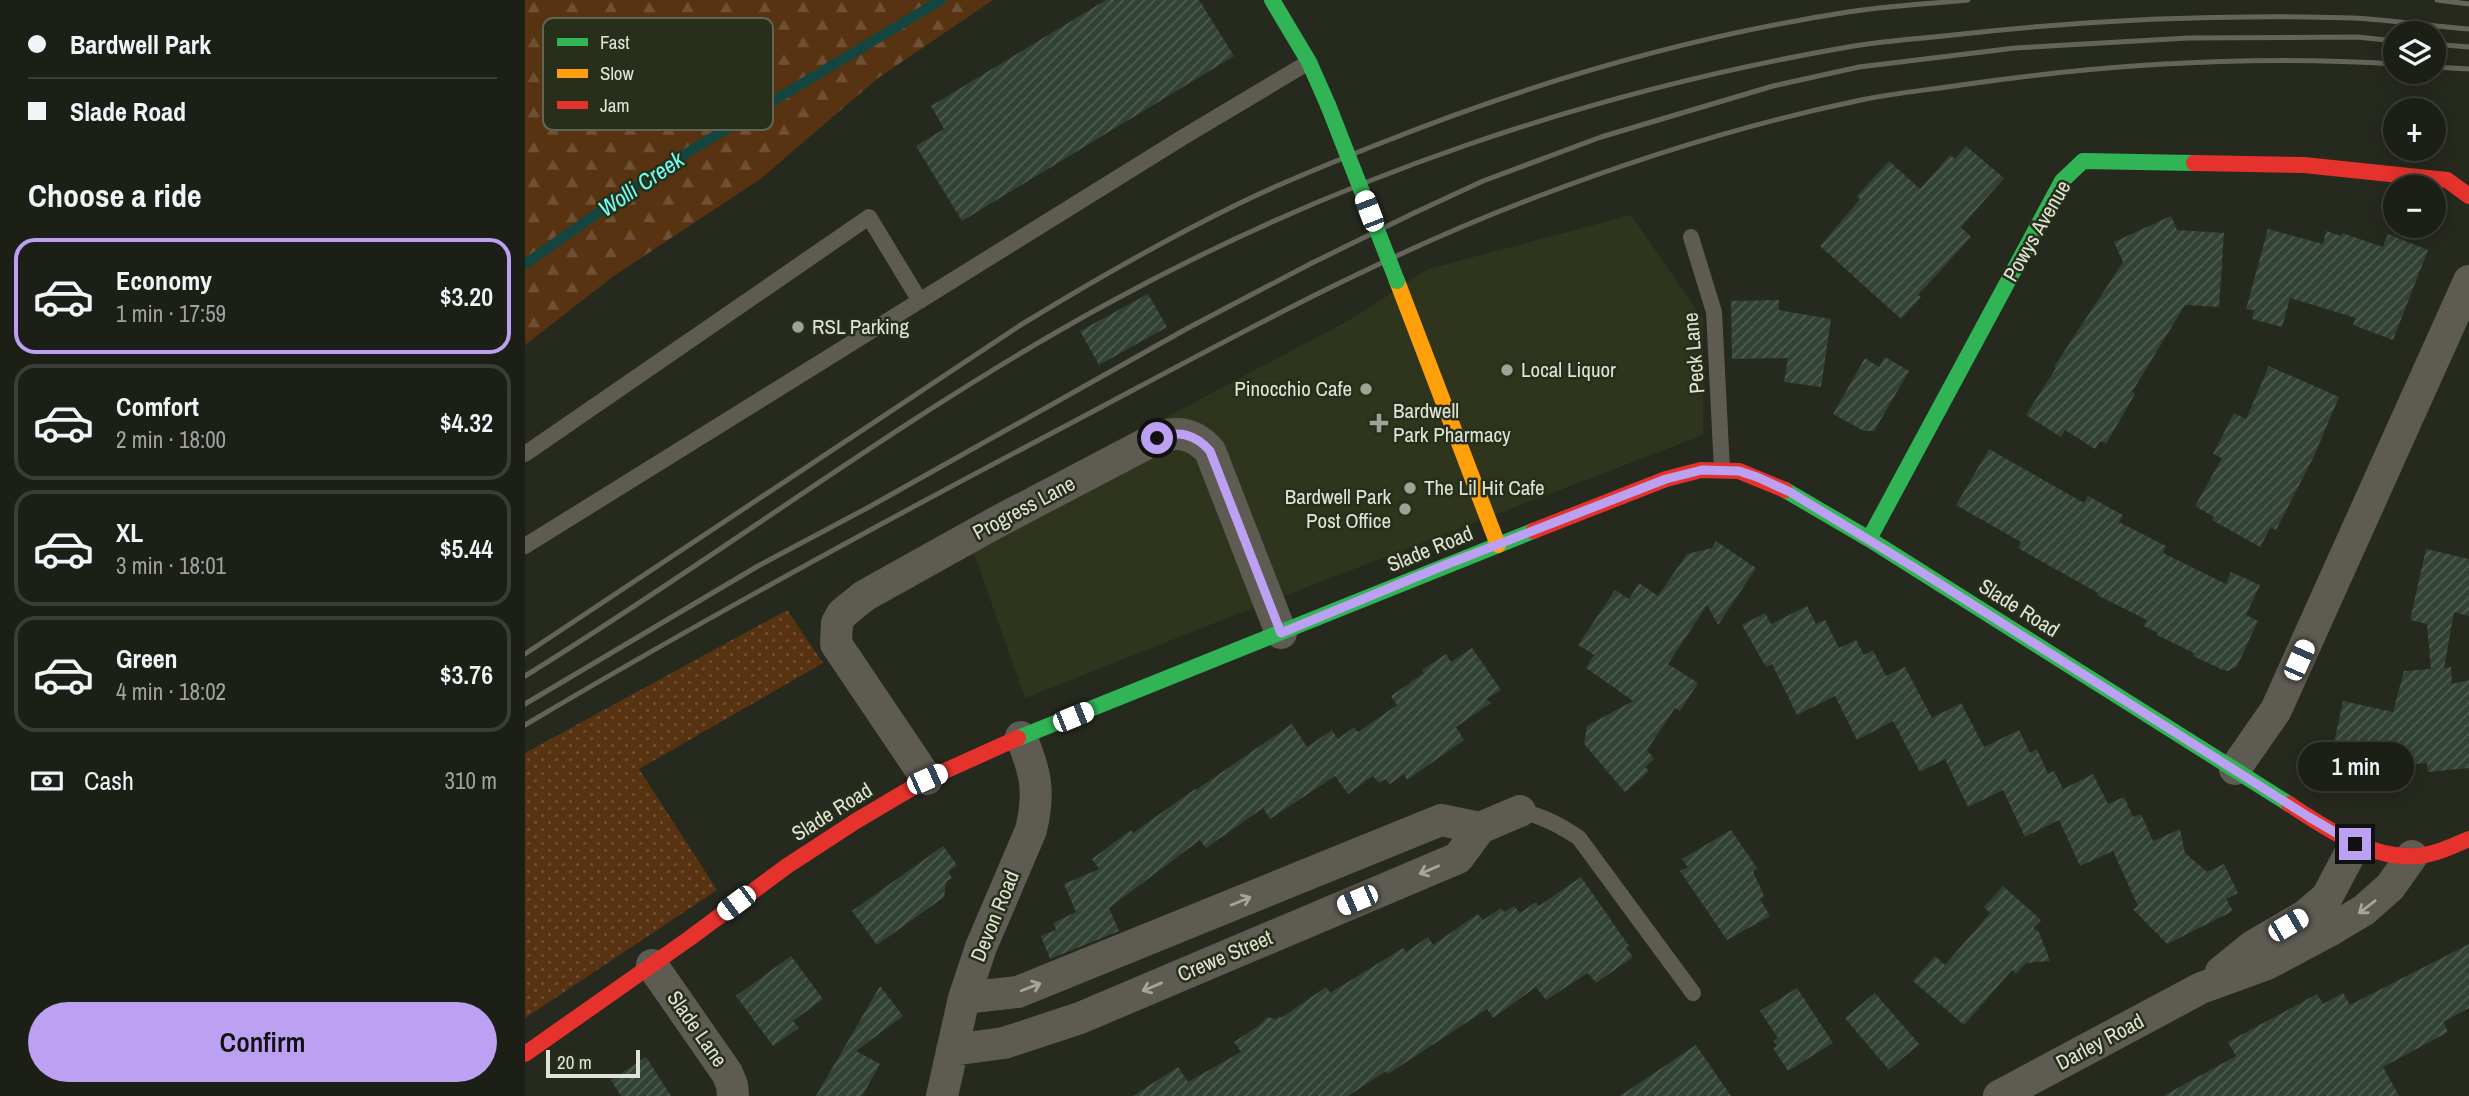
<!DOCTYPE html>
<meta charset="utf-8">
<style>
body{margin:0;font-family:"Archivo Narrow",sans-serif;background:#25271f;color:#f1f3f6;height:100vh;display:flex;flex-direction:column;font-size:26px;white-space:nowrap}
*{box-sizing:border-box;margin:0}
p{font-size:23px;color:#a0a2a1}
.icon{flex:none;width:38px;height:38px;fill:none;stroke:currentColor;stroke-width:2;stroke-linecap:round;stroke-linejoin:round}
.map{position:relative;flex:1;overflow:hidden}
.sheet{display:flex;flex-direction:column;background:#1c1f16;width:525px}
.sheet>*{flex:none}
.top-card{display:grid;align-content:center;height:154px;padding:0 28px;background:#1c1f16}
.fabs{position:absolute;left:1858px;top:21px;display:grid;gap:14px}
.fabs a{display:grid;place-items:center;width:63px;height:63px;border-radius:50%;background:#1c1f16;box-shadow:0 4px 18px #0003,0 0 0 2px #3a3d35;font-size:35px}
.scale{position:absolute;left:21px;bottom:18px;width:94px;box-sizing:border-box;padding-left:7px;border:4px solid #e0e4d7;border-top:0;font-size:19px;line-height:24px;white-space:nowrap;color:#e0e4d7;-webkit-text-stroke:5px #272e19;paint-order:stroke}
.end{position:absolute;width:32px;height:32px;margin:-16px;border:9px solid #bca0f2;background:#111;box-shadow:0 0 0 4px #111}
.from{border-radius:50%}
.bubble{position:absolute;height:49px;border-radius:24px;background:#1c1f16;box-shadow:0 4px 18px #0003,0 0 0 2px #3a3d35;font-size:23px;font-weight:600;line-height:49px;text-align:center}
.car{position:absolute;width:21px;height:42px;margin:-21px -10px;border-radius:9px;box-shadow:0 0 5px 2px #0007;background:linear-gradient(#fff 24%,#345 0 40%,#fff 0 76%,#345 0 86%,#fff 0)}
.top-card b{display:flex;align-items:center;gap:24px;height:66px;font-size:26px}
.top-card b+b{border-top:2px solid #3a3d35}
.top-card i{width:18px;height:18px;background:#f1f3f6}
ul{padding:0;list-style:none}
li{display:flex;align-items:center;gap:21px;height:116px;margin:0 14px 10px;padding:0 14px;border:4px solid #3a3d35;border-radius:21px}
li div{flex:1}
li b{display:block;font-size:26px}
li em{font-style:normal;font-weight:600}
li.on{border-color:#bca0f2}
li>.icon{width:63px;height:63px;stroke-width:1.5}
h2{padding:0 28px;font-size:32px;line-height:84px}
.pay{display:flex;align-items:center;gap:18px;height:77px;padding:0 28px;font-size:26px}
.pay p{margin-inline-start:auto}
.cta{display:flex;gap:14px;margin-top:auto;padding:14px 28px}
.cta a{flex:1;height:80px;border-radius:42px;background:#bca0f2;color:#111;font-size:28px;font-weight:600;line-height:80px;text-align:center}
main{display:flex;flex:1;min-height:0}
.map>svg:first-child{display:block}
.built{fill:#2e351c}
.forest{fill:url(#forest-firs)}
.park{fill:url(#park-dots)}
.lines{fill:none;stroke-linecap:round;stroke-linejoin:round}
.stream{stroke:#134641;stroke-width:10}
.building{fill:url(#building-hatch)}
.lane{stroke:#5d5b52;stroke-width:16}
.street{stroke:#5d5b52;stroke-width:32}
.fast{stroke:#30b455;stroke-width:16}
.slow{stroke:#ff9f0a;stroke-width:16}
.jam{stroke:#e5322d;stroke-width:16}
.rail{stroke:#65645b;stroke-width:5}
.fast-bridge{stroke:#30b455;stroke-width:16}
.oneway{stroke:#a5a69b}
.route{stroke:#bca0f2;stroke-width:9}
.poi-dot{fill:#9fa396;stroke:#272e19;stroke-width:2.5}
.labels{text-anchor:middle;stroke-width:5;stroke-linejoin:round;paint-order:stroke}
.street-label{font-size:21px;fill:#e0e4d7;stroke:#272e19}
.poi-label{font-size:21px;fill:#e0e4d7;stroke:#272e19;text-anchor:start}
.water-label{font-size:23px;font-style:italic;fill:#71fef3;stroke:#272e19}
.key{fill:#272e19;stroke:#5e6552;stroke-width:2}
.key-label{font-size:19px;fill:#e0e4d7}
</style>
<main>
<section class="sheet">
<div class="top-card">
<b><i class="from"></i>Bardwell Park</b>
<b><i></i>Slade Road</b>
</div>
<h2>Choose a ride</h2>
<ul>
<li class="on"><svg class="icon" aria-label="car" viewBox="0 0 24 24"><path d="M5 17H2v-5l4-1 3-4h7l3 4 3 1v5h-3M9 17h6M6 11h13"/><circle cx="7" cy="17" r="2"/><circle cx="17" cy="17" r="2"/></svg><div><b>Economy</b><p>1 min · 17:59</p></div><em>$3.20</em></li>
<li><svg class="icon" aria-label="car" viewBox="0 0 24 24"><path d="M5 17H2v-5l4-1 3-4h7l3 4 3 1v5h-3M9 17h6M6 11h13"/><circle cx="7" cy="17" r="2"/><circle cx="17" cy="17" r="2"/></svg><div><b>Comfort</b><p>2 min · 18:00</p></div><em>$4.32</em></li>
<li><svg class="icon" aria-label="car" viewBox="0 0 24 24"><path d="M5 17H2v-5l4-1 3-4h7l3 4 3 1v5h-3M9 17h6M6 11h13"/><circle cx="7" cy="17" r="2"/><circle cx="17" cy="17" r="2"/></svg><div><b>XL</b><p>3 min · 18:01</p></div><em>$5.44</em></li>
<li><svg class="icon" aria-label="car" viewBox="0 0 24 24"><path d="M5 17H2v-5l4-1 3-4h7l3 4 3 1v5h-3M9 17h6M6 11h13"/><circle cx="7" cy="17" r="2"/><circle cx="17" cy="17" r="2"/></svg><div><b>Green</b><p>4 min · 18:02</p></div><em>$3.76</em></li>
</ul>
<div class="pay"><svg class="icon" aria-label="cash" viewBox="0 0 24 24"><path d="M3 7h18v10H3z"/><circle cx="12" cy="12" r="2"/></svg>Cash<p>310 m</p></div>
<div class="cta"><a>Confirm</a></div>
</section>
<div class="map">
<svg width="1944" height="1096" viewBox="0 0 1944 1096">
<defs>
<pattern id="forest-firs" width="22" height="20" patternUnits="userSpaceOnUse" patternTransform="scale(1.75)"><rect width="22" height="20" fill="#573312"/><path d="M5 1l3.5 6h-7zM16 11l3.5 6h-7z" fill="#6f5034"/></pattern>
<pattern id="park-dots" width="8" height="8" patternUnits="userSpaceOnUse" patternTransform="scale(1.75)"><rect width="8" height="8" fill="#573312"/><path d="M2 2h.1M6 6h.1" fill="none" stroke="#6f5034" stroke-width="1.8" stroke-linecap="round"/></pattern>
<pattern id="building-hatch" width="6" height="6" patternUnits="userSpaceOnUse" patternTransform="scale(1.75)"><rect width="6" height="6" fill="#334236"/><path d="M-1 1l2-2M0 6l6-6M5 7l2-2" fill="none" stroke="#505d52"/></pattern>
</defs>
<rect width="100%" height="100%" fill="#26291e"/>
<!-- built -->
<path class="built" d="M 1106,215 L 1178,319 L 1178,435 L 743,602 L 500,698 L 439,525 L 828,318 L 903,269 Z"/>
<!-- forest -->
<path class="forest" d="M 0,0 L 468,0 L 353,78 L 234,180 L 90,275 L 0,345 Z"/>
<!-- park -->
<path class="park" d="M 262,610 L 298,663 L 114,769 L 192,890 L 0,1018 L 0,753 Z"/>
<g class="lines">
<!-- stream -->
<path class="stream" d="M 0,264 L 140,166 L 416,0"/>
</g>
<!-- building -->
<path class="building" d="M 581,0 L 674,0 L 709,56 L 437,221 L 391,146 L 419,129 L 406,106 Z
M 1441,146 L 1479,178 L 1436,227 L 1446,237 L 1393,295 L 1396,297 L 1376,319 L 1295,246 L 1335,199 L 1332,196 L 1364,161 L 1395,189 L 1425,155 L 1430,159 Z
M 1646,216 L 1652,230 L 1699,233 L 1694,307 L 1660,305 L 1607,392 L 1610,394 L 1581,444 L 1575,441 L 1570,449 L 1540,430 L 1536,437 L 1501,415 L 1531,368 L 1529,367 L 1598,262 L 1589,242 Z
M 1743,229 L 1798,244 L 1801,231 L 1816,236 L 1817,233 L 1858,247 L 1863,234 L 1903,250 L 1868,340 L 1828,325 L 1831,318 L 1765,298 L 1757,327 L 1727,319 L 1729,310 L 1721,309 Z
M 623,294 L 642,327 L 574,365 L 555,331 Z
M 1254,300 L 1254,310 L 1306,319 L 1296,387 L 1259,382 L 1263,358 L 1207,359 L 1206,301 Z
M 1360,357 L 1384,371 L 1349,431 L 1339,431 L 1308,414 L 1340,358 L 1354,367 Z
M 1744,366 L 1814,397 L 1789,456 L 1751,530 L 1746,527 L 1735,547 L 1687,520 L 1689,517 L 1670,506 L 1697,458 L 1688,454 L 1709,413 L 1721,419 Z
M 1464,449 L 1559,503 L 1563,496 L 1598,515 L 1594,522 L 1641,546 L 1638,553 L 1701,584 L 1706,572 L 1735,585 L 1721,615 L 1733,621 L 1712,666 L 1703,671 L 1698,670 L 1668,656 L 1669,653 L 1632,635 L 1633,633 L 1619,626 L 1622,620 L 1572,595 L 1573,593 L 1493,548 L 1496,542 L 1431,505 Z
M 1191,541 L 1231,568 L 1193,625 L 1182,605 L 1143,664 L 1173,683 L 1155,711 L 1150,708 L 1122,750 L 1129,759 L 1120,767 L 1124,771 L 1100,792 L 1059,744 L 1062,726 L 1108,701 L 1061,668 L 1069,655 L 1053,645 L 1090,590 L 1104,599 L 1114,583 L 1133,596 L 1162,554 L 1187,548 Z
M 1901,549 L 1944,559 L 1944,616 L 1929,612 L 1919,668 L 1926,667 L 1927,684 L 1944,680 L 1944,768 L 1903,772 L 1902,763 L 1853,767 L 1806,757 L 1818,701 L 1868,712 L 1879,671 L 1906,669 L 1902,624 L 1885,620 Z
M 1282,606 L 1291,624 L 1300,620 L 1314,648 L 1331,640 L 1339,655 L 1348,650 L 1361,676 L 1380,667 L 1407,718 L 1436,703 L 1459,747 L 1494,730 L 1505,753 L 1512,749 L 1523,774 L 1529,771 L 1538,789 L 1568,774 L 1583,804 L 1599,797 L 1608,817 L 1616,814 L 1628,841 L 1655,829 L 1660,853 L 1682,872 L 1699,864 L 1713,893 L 1701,899 L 1708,911 L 1642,944 L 1608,909 L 1613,906 L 1588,851 L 1555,866 L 1534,820 L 1500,837 L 1478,790 L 1443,807 L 1420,759 L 1395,772 L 1368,721 L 1332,740 L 1310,696 L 1272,715 L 1247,664 L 1241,667 L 1217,625 L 1240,613 L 1246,624 Z
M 947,648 L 976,690 L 961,699 L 966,703 L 931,727 L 939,740 L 882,780 L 879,774 L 865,784 L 860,779 L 854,783 L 848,776 L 823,794 L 810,776 L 745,819 L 738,808 L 681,848 L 675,840 L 584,908 L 594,931 L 525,959 L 516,936 L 531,930 L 528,923 L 551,912 L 539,884 L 574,869 L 567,859 L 606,830 L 608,833 L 670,789 L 671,790 L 767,724 L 782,747 L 807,730 L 813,739 L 829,727 L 833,732 L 872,705 L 866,696 L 899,673 L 897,670 L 921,654 L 926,662 Z
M 1206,830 L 1232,868 L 1228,871 L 1239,896 L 1235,899 L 1245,916 L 1202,940 L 1155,871 L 1163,867 L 1157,859 Z
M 418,846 L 432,865 L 423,872 L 427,878 L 421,882 L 419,897 L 352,945 L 327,911 Z
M 1056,877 L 1104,946 L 1101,947 L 1108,957 L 1071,983 L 1063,973 L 1021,1000 L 1011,987 L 968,1018 L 962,1009 L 863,1074 L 861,1071 L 823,1096 L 608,1096 L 653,1067 L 663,1082 L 716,1052 L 709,1042 L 735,1025 L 742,1017 L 750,1019 L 755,1016 L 756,1018 L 801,987 L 805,993 L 878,948 L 881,952 L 903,937 L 908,945 L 953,914 L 958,920 L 976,908 L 979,912 L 989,906 L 995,913 L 1011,902 L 1014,906 Z
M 1478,886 L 1516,920 L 1508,928 L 1514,932 L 1525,961 L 1501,963 L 1491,974 L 1487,970 L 1439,1025 L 1388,981 L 1410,956 L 1420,965 L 1465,913 L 1459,907 Z
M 1944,944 L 1944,1008 L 1918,1022 L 1923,1032 L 1858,1067 L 1874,1096 L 1638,1096 L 1711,1056 L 1703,1042 L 1792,994 L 1798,1004 L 1818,993 L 1825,1005 Z
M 266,956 L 298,999 L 268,1021 L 274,1028 L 248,1046 L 211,996 Z
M 355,986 L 378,1016 L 331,1051 L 355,1064 L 337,1096 L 291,1096 Z
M 1272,988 L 1308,1043 L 1263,1071 L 1248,1048 L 1252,1046 L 1248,1041 L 1253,1038 L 1235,1011 Z
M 1350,993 L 1394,1044 L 1364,1070 L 1320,1018 Z
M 1171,1045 L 1206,1096 L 1095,1096 Z
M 121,1057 L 146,1096 L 96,1096 L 86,1080 Z"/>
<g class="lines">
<!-- lane -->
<path class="lane" d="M 1166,237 L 1189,312 L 1197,470
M 0,454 L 344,217 L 395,301
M 0,546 L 660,136 L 784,62
M 995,811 C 1018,816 1035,825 1054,838 L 1168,993"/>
<!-- street -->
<path class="street" d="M 1710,769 L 1751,710 L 1944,281
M 402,779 L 311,644 L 312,623 L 317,614 L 339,596 L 470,523 L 632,438 C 653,430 670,434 685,451 L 756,633
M 127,965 L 202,1073 L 207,1085 L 208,1096
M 1696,972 L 1728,946 L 1781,915 L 1802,897 L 1830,844
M 439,998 L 493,992 L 916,820 L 955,828
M 427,1050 L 479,1043 L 555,1018 L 933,858 L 955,828 L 995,811
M 417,1096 L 439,998 L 456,947 L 506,830 C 515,793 511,772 496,737
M 1474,1096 L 1676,988 L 1742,964 L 1804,931 L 1839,910 L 1865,887 L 1887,856"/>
<!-- fast -->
<path class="fast" d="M 747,0 L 784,62 L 803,105
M 1260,490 L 1344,539 L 1764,804
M 1344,539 L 1537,181 L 1558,161 L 1669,163
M 493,738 L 1008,531"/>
<!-- slow -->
<path class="slow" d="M 872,281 L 973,545"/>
<!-- jam -->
<path class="jam" d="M 1669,163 L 1779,165 L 1922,180 L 1944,196
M 1008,531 L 1141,479 L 1176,470 L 1214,471 L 1260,490
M 1764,804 C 1801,828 1846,860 1893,856 C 1911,854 1928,846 1944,839
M 0,1054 L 165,938 L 262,866 L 331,821 L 402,779 L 493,738"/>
<!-- rail -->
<path class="rail" d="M 1912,0 L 1944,4
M 1909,44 L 1944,47
M 1909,67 L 1944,69
M 0,654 L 494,326 C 566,282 639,240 715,203 C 760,181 806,163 851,145 C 1003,84 1161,37 1323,12 C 1362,6 1403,4 1443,0
M 0,676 C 195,556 377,416 578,306 C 809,179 1063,92 1323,47 C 1357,41 1393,39 1428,35 C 1560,20 1695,14 1828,18 C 1867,20 1906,26 1944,29
M 0,704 L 233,566 L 344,507 L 663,328 L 785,264 L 889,213 L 958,181 L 1076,137 L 1248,86 L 1334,67 L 1490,48 L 1663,38 L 1832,37 L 1871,41
M 0,725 C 180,618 365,518 550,421 C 699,342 848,259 1006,199 C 1113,158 1224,123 1336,100 C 1369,93 1403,90 1436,85 C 1580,64 1726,55 1871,64"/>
<!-- fast-bridge -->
<path class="fast-bridge" d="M 803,105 L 872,281"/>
</g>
<!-- one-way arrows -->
<defs><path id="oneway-shaft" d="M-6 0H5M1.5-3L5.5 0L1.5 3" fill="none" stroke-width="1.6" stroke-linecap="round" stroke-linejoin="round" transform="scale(1.75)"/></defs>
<g class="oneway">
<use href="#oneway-shaft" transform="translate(904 870) rotate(157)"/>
<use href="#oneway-shaft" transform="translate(716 901) rotate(-22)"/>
<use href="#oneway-shaft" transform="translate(1842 907) rotate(142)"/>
<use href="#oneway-shaft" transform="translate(506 987) rotate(-21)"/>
<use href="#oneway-shaft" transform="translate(627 987) rotate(157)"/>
</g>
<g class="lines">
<!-- route -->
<path class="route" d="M 632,438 C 654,430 670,434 685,451 L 756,633 L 920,565 L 1141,479 L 1177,470 L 1214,471 L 1232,477 L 1265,492 L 1390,568 L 1784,817 L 1830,844"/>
</g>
<!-- markers -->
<g class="poi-dot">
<circle cx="273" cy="327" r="7"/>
<circle cx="982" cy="370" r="7"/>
<circle cx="841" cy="389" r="7"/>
<path d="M850.5 412.5h7v7h7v7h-7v7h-7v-7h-7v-7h7z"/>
<circle cx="885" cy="488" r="7"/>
<circle cx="880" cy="509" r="7"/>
</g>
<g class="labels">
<!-- street labels -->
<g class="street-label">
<text transform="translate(1512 231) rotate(-60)" y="7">Powys Avenue</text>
<text transform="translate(1169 353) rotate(-95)" y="7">Peck Lane</text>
<text transform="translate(499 508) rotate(-28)" y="7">Progress Lane</text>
<text transform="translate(905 549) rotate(-22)" y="7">Slade Road</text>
<text transform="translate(1494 608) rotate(32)" y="7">Slade Road</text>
<text transform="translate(307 812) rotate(-32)" y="7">Slade Road</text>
<text transform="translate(470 916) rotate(-68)" y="7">Devon Road</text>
<text transform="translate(700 956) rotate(-23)" y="7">Crewe Street</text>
<text transform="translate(172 1029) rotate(55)" y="7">Slade Lane</text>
<text transform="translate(1575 1042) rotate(-28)" y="7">Darley Road</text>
</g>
<!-- poi labels -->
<g class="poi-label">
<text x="287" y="334">RSL Parking</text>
<text x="996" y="377">Local Liquor</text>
<text x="827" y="396" text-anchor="end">Pinocchio Cafe</text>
<text x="868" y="418">Bardwell<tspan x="868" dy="24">Park Pharmacy</tspan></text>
<text x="899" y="495">The Lil Hit Cafe</text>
<text x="866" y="504" text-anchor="end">Bardwell Park<tspan x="866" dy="24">Post Office</tspan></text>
</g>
<!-- water labels -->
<g class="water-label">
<text transform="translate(116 184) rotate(-34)" y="8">Wolli Creek</text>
</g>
</g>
<!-- legend -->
<rect x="18" y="18" width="230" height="112" rx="10" class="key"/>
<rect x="32" y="38" width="31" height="8" fill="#30b455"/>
<rect x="32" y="69" width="31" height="9" fill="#ff9f0a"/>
<rect x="32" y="101" width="31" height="8" fill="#e5322d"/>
<g class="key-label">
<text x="75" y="49">Fast</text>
<text x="75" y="80">Slow</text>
<text x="75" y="112">Jam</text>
</g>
</svg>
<div class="fabs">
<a><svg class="icon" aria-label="layers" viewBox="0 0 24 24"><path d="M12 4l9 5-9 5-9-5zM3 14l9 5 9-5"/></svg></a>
<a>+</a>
<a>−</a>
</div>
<div class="scale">20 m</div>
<i class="end from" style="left:632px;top:438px"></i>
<i class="end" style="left:1830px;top:844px"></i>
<div class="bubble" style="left:1773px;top:742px;width:116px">1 min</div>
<i class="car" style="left:844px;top:211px;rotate:339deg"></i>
<i class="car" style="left:1774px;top:660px;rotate:24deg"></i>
<i class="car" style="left:548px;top:717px;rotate:68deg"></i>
<i class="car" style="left:402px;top:779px;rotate:66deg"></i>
<i class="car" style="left:832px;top:900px;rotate:247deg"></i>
<i class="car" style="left:211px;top:903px;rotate:233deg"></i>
<i class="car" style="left:1763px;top:925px;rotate:60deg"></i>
</div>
</main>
